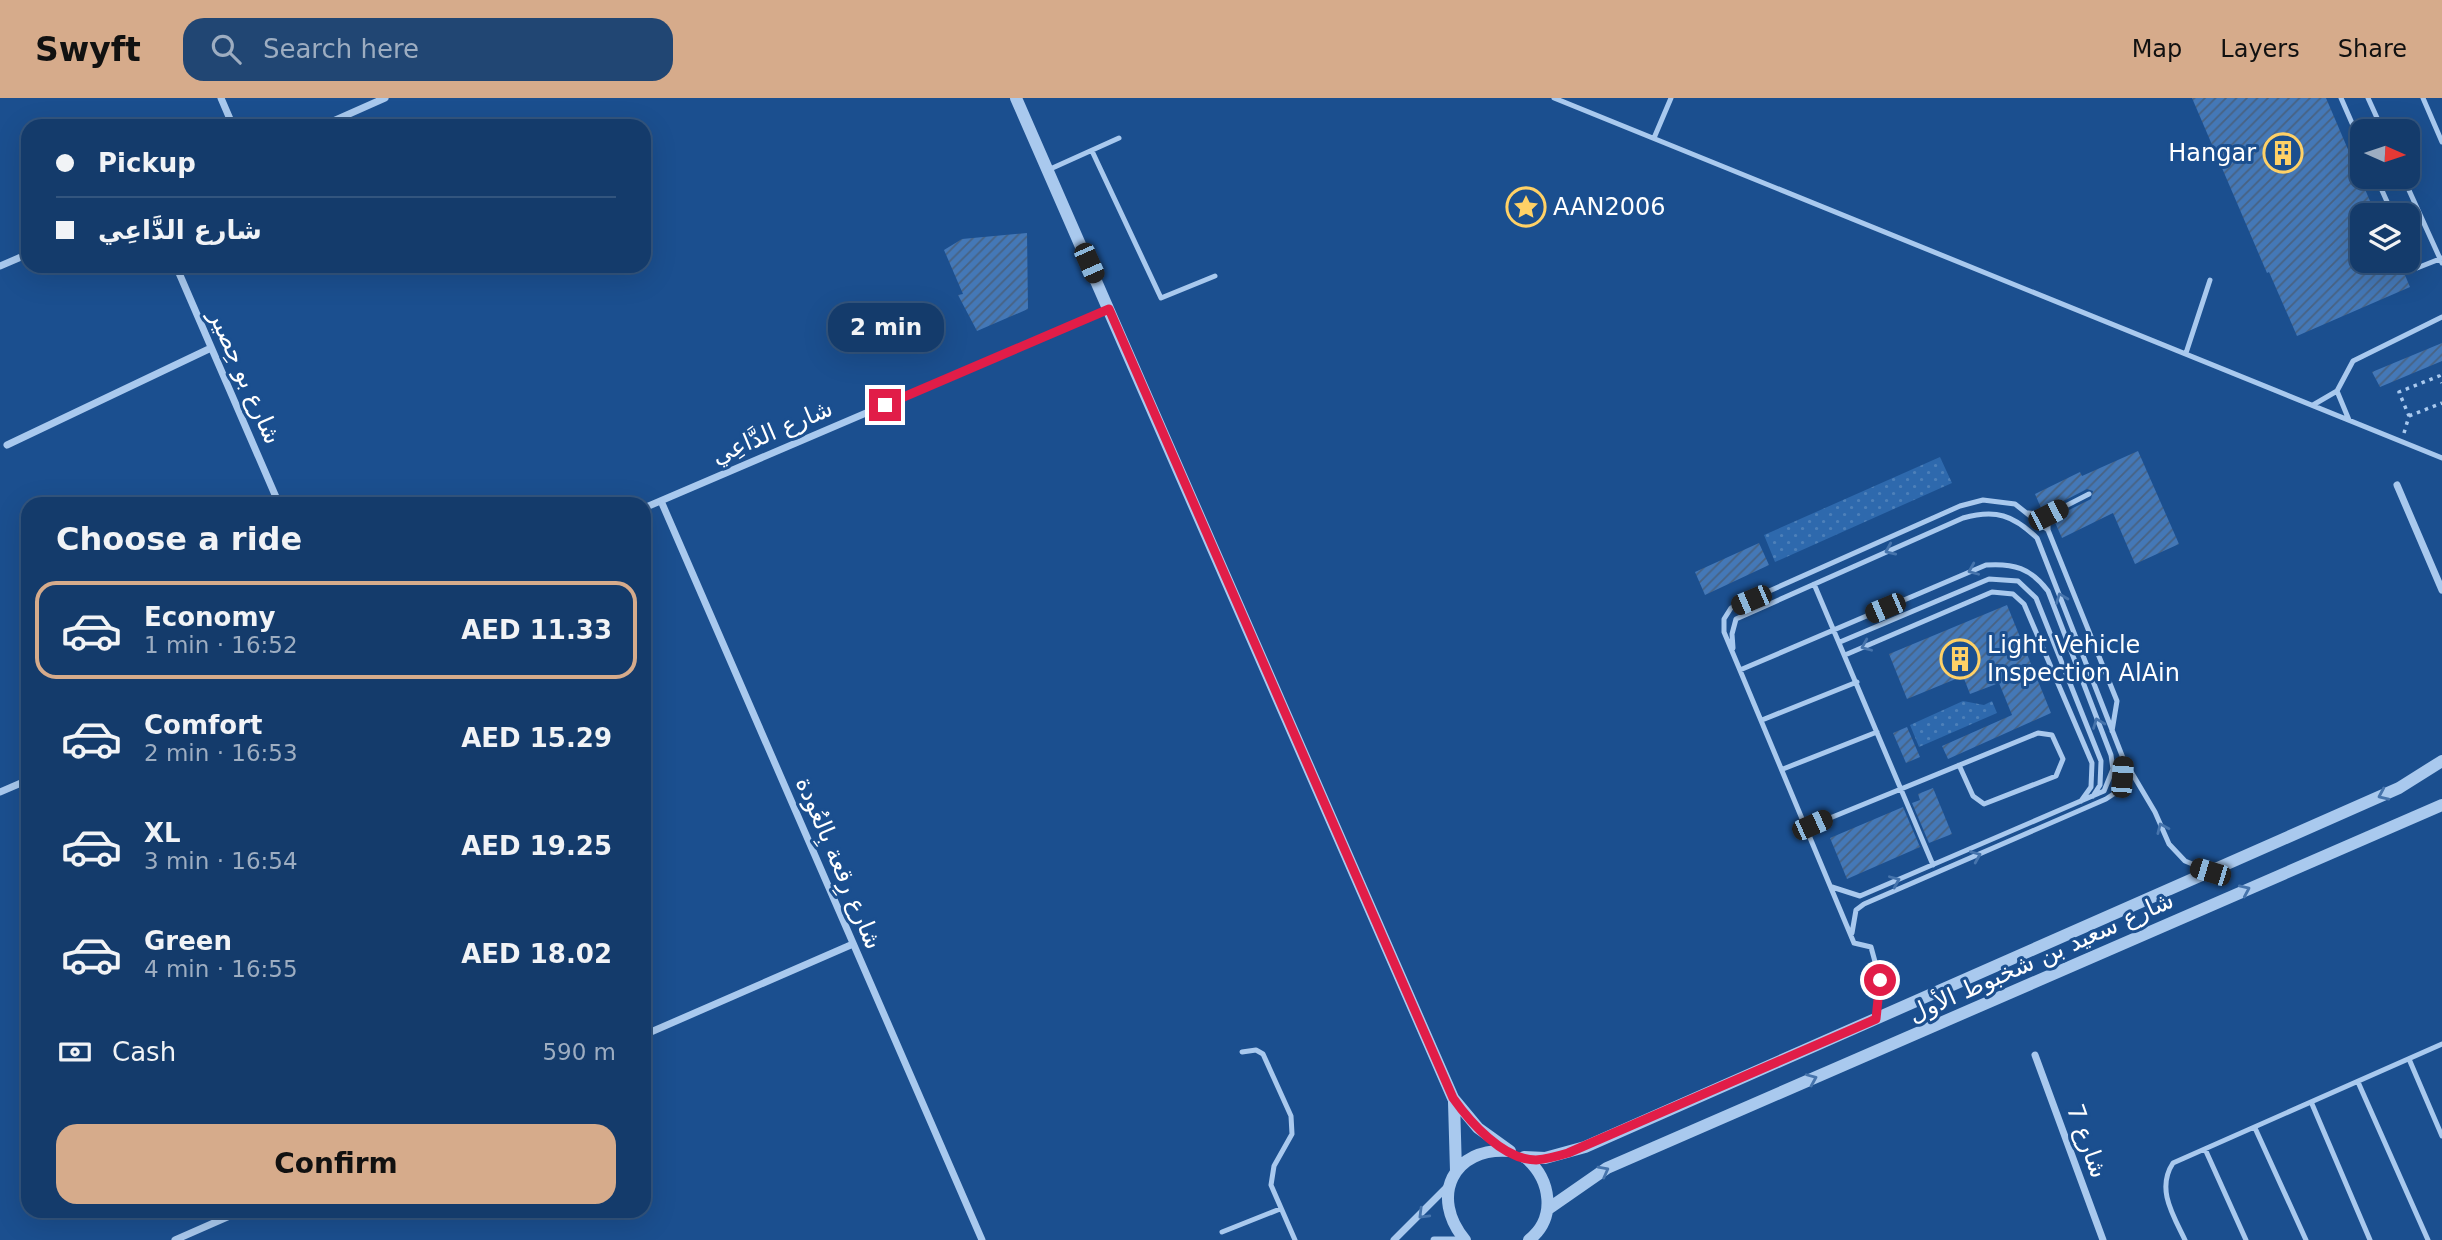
<!DOCTYPE html>
<meta charset="utf-8">
<style>
body{margin:0;font-family:"DejaVu Sans",Vazirmatn,sans-serif;background:#214673;color:#f1f3f6;height:100vh;display:flex;flex-direction:column;font-size:26px;white-space:nowrap}
*{box-sizing:border-box;margin:0}
p{font-size:23px;color:#9dadc1}
.icon{flex:none;width:38px;height:38px;fill:none;stroke:currentColor;stroke-width:2;stroke-linecap:round;stroke-linejoin:round}
.map{position:relative;flex:1;overflow:hidden}
.drawer{position:absolute;left:21px;top:399px;width:630px;height:721px;display:flex;flex-direction:column;background:#143b6b;border-radius:21px;box-shadow:0 7px 28px #0002,0 0 0 2px #33557e}
.drawer>*{flex:none}
.top-card{position:absolute;left:21px;top:21px;width:630px;height:154px;border-radius:21px;box-shadow:0 7px 28px #0002,0 0 0 2px #33557e;display:grid;align-content:center;height:154px;padding:0 35px;background:#143b6b}
.needle{width:46px;rotate:93deg}
.fabs{position:absolute;left:2350px;top:21px;display:grid;gap:14px}
.fabs a{display:grid;place-items:center;width:70px;height:70px;border-radius:14px;background:#143b6b;box-shadow:0 7px 28px #0002,0 0 0 2px #33557e;font-size:35px}
.end{position:absolute;width:32px;height:32px;margin:-16px;border:9px solid #e11d48;background:#fff;box-shadow:0 0 0 4px #fff}
.from{border-radius:50%}
.bubble{position:absolute;height:49px;border-radius:21px;background:#143b6b;box-shadow:0 7px 28px #0002,0 0 0 2px #33557e;font-size:23px;font-weight:800;line-height:49px;text-align:center}
.car{position:absolute;width:21px;height:42px;margin:-21px -10px;border-radius:9px;box-shadow:0 0 5px 2px #0007;background:linear-gradient(#222 24%,#8ab4d8 0 40%,#222 0 76%,#8ab4d8 0 86%,#222 0)}
.top-card b{display:flex;align-items:center;gap:24px;height:66px;font-size:26px}
.top-card b+b{border-top:2px solid #33557e}
.top-card i{width:18px;height:18px;background:#f1f3f6}
ul{padding:0;list-style:none}
li{display:flex;align-items:center;gap:21px;height:98px;margin:0 14px 10px;padding:0 21px;border:4px solid transparent;border-radius:21px}
li div{flex:1}
li b{display:block;font-size:26px}
li em{font-style:normal;font-weight:800}
li.active{border-color:#d6ab8b}
li>.icon{width:63px;height:63px;stroke-width:1.5}
h2{padding:0 35px;font-size:32px;line-height:84px}
.pay{display:flex;align-items:center;gap:18px;height:77px;padding:0 35px;font-size:26px}
.pay p{margin-inline-start:auto}
.primary-button{display:flex;gap:14px;margin-top:auto;padding:14px 35px}
.primary-button a{flex:1;height:80px;border-radius:21px;background:#d6ab8b;color:#111;font-size:28px;font-weight:800;line-height:80px;text-align:center}
header{display:flex;align-items:center;gap:42px;box-sizing:border-box;height:98px;padding:0 35px;background:#d6ab8b;color:#111}
header strong{font-size:33px}
nav{display:flex;gap:38px;margin-inline-start:auto;font-size:24px}
.search{width:490px;height:63px;background:#214673;display:flex;align-items:center;gap:18px;box-sizing:border-box;padding:0 24px;border-radius:21px;color:#9dadc1;font-size:26px}
.map>svg:first-child{display:block}
.park{fill:url(#park-dots)}
.building{fill:url(#building-hatch)}
.lines{fill:none;stroke-linecap:round;stroke-linejoin:round}
.path{stroke:#a9c9ee;stroke-width:3.5;stroke-dasharray:3.5 5;stroke-linecap:butt}
.service{stroke:#a9c9ee;stroke-width:5}
.minor{stroke:#a9c9ee;stroke-width:7}
.tertiary{stroke:#a9c9ee;stroke-width:12}
.oneway{stroke:#4674ac}
.route{stroke:#e11d48;stroke-width:9}
.labels{text-anchor:middle;stroke-width:6;stroke-linejoin:round;paint-order:stroke}
.poi-label{font-size:24px;fill:#fff;stroke:#1b4f8f;text-anchor:start}
.street-label{font-size:24px;fill:#fff;stroke:#1b4f8f}
</style>
<header>
<strong>Swyft</strong>
<div class="search"><svg class="icon" aria-label="search" viewBox="0 0 24 24"><circle cx="10" cy="10" r="6"/><path d="M15 15l6 6"/></svg>Search here</div>
<nav><a>Map</a><a>Layers</a><a>Share</a></nav>
</header>
<div class="map">
<svg width="2442" height="1142" viewBox="0 0 2442 1142">
<defs>
<pattern id="park-dots" width="8" height="8" patternUnits="userSpaceOnUse" patternTransform="scale(1.75)"><rect width="8" height="8" fill="#2e69ad"/><path d="M2 2h.1M6 6h.1" fill="none" stroke="#4d80b9" stroke-width="1.8" stroke-linecap="round"/></pattern>
<pattern id="building-hatch" width="6" height="6" patternUnits="userSpaceOnUse" patternTransform="scale(1.75)"><rect width="6" height="6" fill="#4478b7"/><path d="M-1 1l2-2M0 6l6-6M5 7l2-2" fill="none" stroke="#486282"/></pattern>
</defs>
<rect width="100%" height="100%" fill="#1b4f8f"/>
<!-- park -->
<path class="park" d="M 1940,359 L 1952,385 L 1775,464 L 1764,437 Z
M 1963,603 L 1984,607 L 1992,603 L 1997,615 L 1919,649 L 1910,627 Z"/>
<!-- building -->
<path class="building" d="M 2192,0 L 2326,0 L 2376,117 L 2362,117 L 2362,163 L 2399,163 L 2410,189 L 2297,238 L 2269,174 L 2267,175 Z
M 1027,135 L 1028,211 L 977,233 L 958,197 L 963,196 L 944,152 L 962,141 Z
M 2442,245 L 2442,263 L 2380,289 L 2372,274 Z
M 2138,353 L 2179,446 L 2135,466 L 2113,415 L 2062,440 L 2053,420 L 2091,401 L 2093,393 L 2087,391 L 2048,411 L 2046,407 L 2041,410 L 2035,396 L 2080,374 L 2082,378 Z
M 1759,445 L 1769,467 L 1705,497 L 1695,474 Z
M 2007,507 L 2051,615 L 1948,661 L 1942,648 L 2012,617 L 1999,585 L 1970,596 L 1963,578 L 1907,601 L 1889,556 Z
M 1907,629 L 1920,659 L 1906,665 L 1893,635 Z
M 1933,690 L 1952,736 L 1929,745 L 1912,705 L 1920,702 L 1918,696 Z
M 1903,709 L 1920,749 L 1847,781 L 1830,740 Z"/>
<g class="lines">
<!-- path -->
<path class="path" d="M 2409,318 L 2442,305
M 2404,335 L 2409,318 L 2399,294 L 2439,278 L 2442,285"/>
<!-- service -->
<path class="service" d="M 1554,0 L 2442,360
M 2341,0 L 2362,48
M 2368,0 L 2383,33
M 2423,0 L 2442,44
M 1654,40 L 1671,0
M 1092,53 L 1161,200 L 1215,178
M 1048,72 L 1119,40
M 2376,79 L 2393,117
M 2403,79 L 2442,165
M 2408,150 L 2417,170 L 2442,160
M 2186,255 L 2210,182
M 2337,293 L 2353,263 L 2442,219
M 2313,307 L 2337,293 L 2349,322
M 2028,415 L 2048,417 L 2048,432
M 2048,417 L 2089,396
M 1814,486 L 1933,767
M 1840,544 L 1989,481 L 2018,483 L 2036,500 L 2101,663 L 2100,687 L 2093,698
M 1733,550 L 1732,536 L 1736,521 L 1963,420 C 1996,411 2013,417 2037,440 L 2123,660 L 2155,714 L 2169,746 L 2185,763 L 2207,772
M 1845,557 L 1992,494 L 2013,496 L 2024,506 L 2092,665 L 2091,689 L 2081,703
M 1740,572 L 1986,467 C 2013,465 2031,470 2048,493 L 2111,657 L 2113,671 L 2104,693 L 1860,798 L 1832,789
M 1762,622 L 1857,584
M 1783,671 L 1877,634
M 1808,729 L 2038,635 L 2052,637 L 2063,661 L 2056,678 L 1984,706 L 1973,698 L 1959,667
M 1852,835 L 1856,812 L 1864,806 L 2106,701 L 2118,693 L 2123,662
M 1854,845 L 1724,534 L 1724,521 L 1731,510 L 1960,408 L 1983,402 L 2015,406 L 2048,432 L 2117,603 L 2112,633
M 1854,845 L 1871,849 L 1880,882 L 1877,918
M 1242,954 L 1256,952 L 1263,956 L 1291,1018 L 1292,1036 L 1274,1068 L 1271,1087 L 1295,1142
M 2409,961 L 2442,1038
M 2358,984 L 2428,1142
M 2312,1006 L 2370,1142
M 2255,1030 L 2306,1142
M 2205,1051 L 2246,1142
M 1222,1134 L 1280,1111
M 2185,1142 C 2173,1117 2156,1091 2173,1065 L 2442,946"/>
<!-- minor -->
<path class="minor" d="M 221,0 L 233,28
M 322,28 L 385,0
M 0,168 L 28,156
M 176,168 L 279,406
M 7,347 L 211,250
M 2397,387 L 2442,492
M 661,403 L 982,1142
M 644,410 L 1109,211
M 0,694 L 28,682
M 644,937 L 853,846
M 2035,957 L 2103,1142
M 175,1142 L 241,1113
M 1394,1142 L 1446,1090
M 1434,1142 L 1455,1142"/>
<!-- tertiary -->
<path class="tertiary" d="M 1016,0 L 1453,1000 L 1478,1030 L 1510,1053
M 1454,1004 L 1456,1073
M 1524,1059 L 1545,1060 L 1585,1049 L 2399,690 L 2442,663
M 1526,1060 C 1551,1082 1557,1120 1529,1142
M 1548,1111 L 1607,1070 L 2442,707
M 1465,1142 C 1429,1099 1453,1048 1510,1053"/>
</g>
<!-- one-way arrows -->
<defs><path id="oneway-chevron" d="M-2-3.5L2.5 0L-2 3.5" fill="none" stroke-width="1.6" stroke-linecap="round" stroke-linejoin="round" transform="scale(1.75)"/></defs>
<g class="oneway">
<use href="#oneway-chevron" transform="translate(1890 452) rotate(156)"/>
<use href="#oneway-chevron" transform="translate(1973 472) rotate(157)"/>
<use href="#oneway-chevron" transform="translate(2061 500) rotate(-111)"/>
<use href="#oneway-chevron" transform="translate(1866 548) rotate(157)"/>
<use href="#oneway-chevron" transform="translate(2098 625) rotate(-111)"/>
<use href="#oneway-chevron" transform="translate(2383 697) rotate(156)"/>
<use href="#oneway-chevron" transform="translate(2162 730) rotate(-114)"/>
<use href="#oneway-chevron" transform="translate(1976 758) rotate(-23)"/>
<use href="#oneway-chevron" transform="translate(1895 783) rotate(-23)"/>
<use href="#oneway-chevron" transform="translate(2245 792) rotate(-24)"/>
<use href="#oneway-chevron" transform="translate(1812 981) rotate(-23)"/>
<use href="#oneway-chevron" transform="translate(1604 1073) rotate(-28)"/>
<use href="#oneway-chevron" transform="translate(1423 1116) rotate(135)"/>
</g>
<g class="lines">
<!-- route -->
<path class="route" d="M 885,307 L 1109,211 L 1453,1000 C 1470,1024 1503,1062 1536,1062 C 1546,1061 1558,1058 1568,1055 L 1876,921 L 1880,882"/>
</g>
<!-- icons -->
<defs>
<g id="building-ring" transform="scale(2.0125)"><circle r="9.5" fill="#1b4f8f" stroke="#ffd166" stroke-width="1.5"/><path d="M-4-6H4V6H1V3H-1V6H-4ZM-2.5-4.3h1.7v1.8h-1.7ZM.8-4.3h1.7v1.8H.8ZM-2.5-1h1.7V.8h-1.7ZM.8-1h1.7V.8H.8Z" fill="#ffd166"/></g>
<g id="sight-ring" transform="scale(2.0125)"><circle r="9.5" fill="#1b4f8f" stroke="#ffd166" stroke-width="1.5"/><path d="M0-6L1.8-2.2L6-1.7L2.9 1.2L3.7 5.4L0 3.3L-3.7 5.4L-2.9 1.2L-6-1.7L-1.8-2.2Z" fill="#ffd166"/></g>
</defs>
<g fill-rule="evenodd">
<use href="#building-ring" x="2283" y="55"/>
<use href="#sight-ring" x="1526" y="109"/>
<use href="#building-ring" x="1960" y="561"/>
</g>
<g class="labels">
<!-- poi labels -->
<g class="poi-label">
<text x="2256" y="63" text-anchor="end">Hangar</text>
<text x="1553" y="117">AAN2006</text>
<text x="1987" y="555">Light Vehicle<tspan x="1987" dy="28">Inspection AlAin</tspan></text>
</g>
<!-- street labels -->
<g class="street-label">
<text transform="translate(245 279) rotate(66)" y="8">شارع بو حِصير</text>
<text transform="translate(772 334) rotate(-23)" y="8">شارع الدَّاعِي</text>
<text transform="translate(839 765) rotate(67)" y="8">شارع رِقعة بِالعُودة</text>
<text transform="translate(2041 859) rotate(-24)" y="8">شارع سعيد بن شخبوط الأول</text>
<text transform="translate(2087 1043) rotate(70)" y="8">شارع 7</text>
</g>
</g>
</svg>
<div class="fabs">
<a><svg class="needle" viewBox="-14 -14 28 28"><path d="M0-13l5 13h-10z" fill="#e53935"/><path d="M0 13l5-13h-10z" fill="#9dadc1"/></svg></a>
<a><svg class="icon" aria-label="layers" viewBox="0 0 24 24"><path d="M12 4l9 5-9 5-9-5zM3 14l9 5 9-5"/></svg></a>
</div>
<i class="end from" style="left:1880px;top:882px"></i>
<i class="end" style="left:885px;top:307px"></i>
<div class="bubble" style="left:828px;top:205px;width:116px">2 min</div>
<i class="car" style="left:1089px;top:165px;rotate:156deg"></i>
<i class="car" style="left:2048px;top:417px;rotate:63deg"></i>
<i class="car" style="left:1751px;top:502px;rotate:247deg"></i>
<i class="car" style="left:1885px;top:510px;rotate:247deg"></i>
<i class="car" style="left:2122px;top:679px;rotate:4deg"></i>
<i class="car" style="left:1812px;top:727px;rotate:66deg"></i>
<i class="car" style="left:2210px;top:774px;rotate:287deg"></i>
<div class="top-card">
<b><i class="from"></i>Pickup</b>
<b><i></i>شارع الدَّاعِي</b>
</div>
<section class="drawer">
<h2>Choose a ride</h2>
<ul>
<li class="active"><svg class="icon" aria-label="car" viewBox="0 0 24 24"><path d="M5 17H2v-5l4-1 3-4h7l3 4 3 1v5h-3M9 17h6M6 11h13"/><circle cx="7" cy="17" r="2"/><circle cx="17" cy="17" r="2"/></svg><div><b>Economy</b><p>1 min · 16:52</p></div><em>AED 11.33</em></li>
<li><svg class="icon" aria-label="car" viewBox="0 0 24 24"><path d="M5 17H2v-5l4-1 3-4h7l3 4 3 1v5h-3M9 17h6M6 11h13"/><circle cx="7" cy="17" r="2"/><circle cx="17" cy="17" r="2"/></svg><div><b>Comfort</b><p>2 min · 16:53</p></div><em>AED 15.29</em></li>
<li><svg class="icon" aria-label="car" viewBox="0 0 24 24"><path d="M5 17H2v-5l4-1 3-4h7l3 4 3 1v5h-3M9 17h6M6 11h13"/><circle cx="7" cy="17" r="2"/><circle cx="17" cy="17" r="2"/></svg><div><b>XL</b><p>3 min · 16:54</p></div><em>AED 19.25</em></li>
<li><svg class="icon" aria-label="car" viewBox="0 0 24 24"><path d="M5 17H2v-5l4-1 3-4h7l3 4 3 1v5h-3M9 17h6M6 11h13"/><circle cx="7" cy="17" r="2"/><circle cx="17" cy="17" r="2"/></svg><div><b>Green</b><p>4 min · 16:55</p></div><em>AED 18.02</em></li>
</ul>
<div class="pay"><svg class="icon" aria-label="cash" viewBox="0 0 24 24"><path d="M3 7h18v10H3z"/><circle cx="12" cy="12" r="2"/></svg>Cash<p>590 m</p></div>
<div class="primary-button"><a>Confirm</a></div>
</section>
</div>
